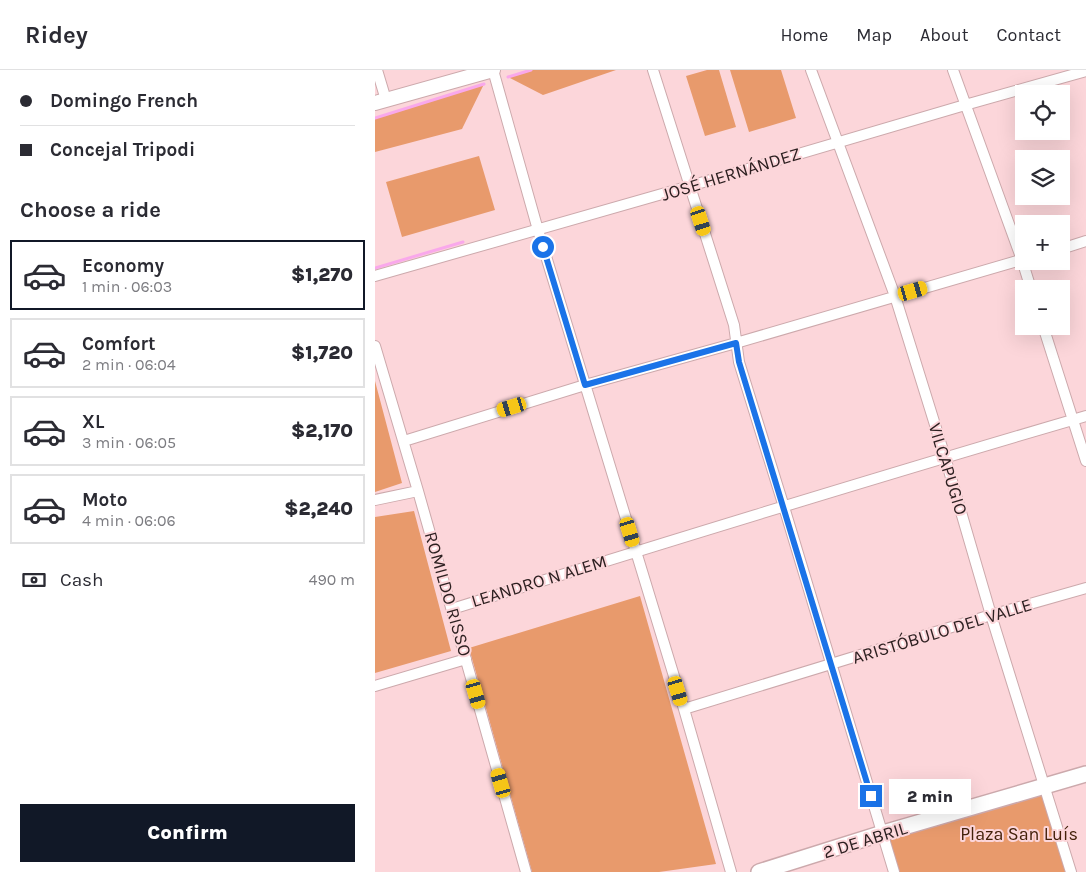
<!DOCTYPE html>
<meta charset="utf-8">
<style>
body{margin:0;font-family:Karla,sans-serif;background:#f7f7f7;color:#2b2b33;height:100vh;display:flex;flex-direction:column;font-size:19px;white-space:nowrap}
*{box-sizing:border-box;margin:0}
p{font-size:16px;color:#7c7c81}
.icon{flex:none;width:28px;height:28px;fill:none;stroke:currentColor;stroke-width:2;stroke-linecap:round;stroke-linejoin:round}
.map{position:relative;flex:1;overflow:hidden}
.side{display:flex;flex-direction:column;background:#fff;width:375px}
.side>*{flex:none}
.hud{display:grid;align-content:center;height:110px;padding:0 20px;background:#fff}
.controls{position:absolute;left:640px;top:15px;display:grid;gap:10px}
.controls a{display:grid;place-items:center;width:55px;height:55px;border-radius:0px;background:#fff;box-shadow:0 5px 20px #0002;font-size:25px}
.end{position:absolute;width:22px;height:22px;margin:-11px;border:6px solid #1a73e8;background:#fff;box-shadow:0 0 0 2px #fff}
.from{border-radius:50%}
.bubble{position:absolute;height:35px;border-radius:0px;background:#fff;box-shadow:0 5px 20px #0002;font-size:16px;font-weight:800;line-height:35px;text-align:center}
.car{position:absolute;width:15px;height:30px;margin:-15px -8px;border-radius:6px;box-shadow:0 0 4px 1px #0007;background:linear-gradient(#f5c518 24%,#345 0 40%,#f5c518 0 76%,#345 0 86%,#f5c518 0)}
.hud b{display:flex;align-items:center;gap:18px;height:48px;font-size:19px}
.hud b+b{border-top:1px solid #e1e1e2}
.hud i{width:12px;height:12px;background:#2b2b33}
ul{padding:0;list-style:none}
li{display:flex;align-items:center;gap:15px;height:70px;margin:0 10px 8px;padding:0 10px;border:2px solid #e1e1e2;border-radius:0px}
li div{flex:1}
li b{display:block;font-size:19px}
li em{font-style:normal;font-weight:800}
li.selected{border-color:#111827}
li>.icon{width:45px;height:45px;stroke-width:1.5}
h2{padding:0 20px;font-size:22px;line-height:60px}
.pay{display:flex;align-items:center;gap:12px;height:55px;padding:0 20px;font-size:19px}
.pay p{margin-inline-start:auto}
.primary-button{display:flex;gap:10px;margin-top:auto;padding:10px 20px}
.primary-button a{flex:1;height:58px;border-radius:0px;background:#111827;color:#fff;font-size:20px;font-weight:800;line-height:58px;text-align:center}
header{display:flex;align-items:center;gap:30px;box-sizing:border-box;height:70px;padding:0 25px;background:#fff;border-bottom:1px solid #e1e1e2}
header strong{font-size:24px}
nav{display:flex;gap:28px;margin-inline-start:auto;font-size:18px}
main{display:flex;flex:1;min-height:0}
.map>svg:first-child{display:block}
.green{fill:#e89a6c}
.lines{fill:none;stroke-linecap:round;stroke-linejoin:round}
.stream{stroke:#f9a8eb;stroke-width:3}
.street-casing{stroke:#cca9ac;stroke-width:12}
.secondary-casing{stroke:#cca9ac;stroke-width:16}
.primary-casing{stroke:#cca9ac;stroke-width:18}
.street{stroke:#fff;stroke-width:10}
.secondary{stroke:#fff;stroke-width:14}
.primary{stroke:#fff;stroke-width:15}
.route{stroke:#1a73e8;stroke-width:6}
.labels{text-anchor:middle;stroke-width:4;stroke-linejoin:round;paint-order:stroke}
.street-label{font-size:18px;fill:#2d2021;stroke:#fcd6da}
.park-label{font-size:18px;fill:#44210a;stroke:#fcd6da}
</style>
<header>
<strong>Ridey</strong>
<nav><a>Home</a><a>Map</a><a>About</a><a>Contact</a></nav>
</header>
<main>
<section class="side">
<div class="hud">
<b><i class="from"></i>Domingo French</b>
<b><i></i>Concejal Tripodi</b>
</div>
<h2>Choose a ride</h2>
<ul>
<li class="selected"><svg class="icon" aria-label="car" viewBox="0 0 24 24"><path d="M5 17H2v-5l4-1 3-4h7l3 4 3 1v5h-3M9 17h6M6 11h13"/><circle cx="7" cy="17" r="2"/><circle cx="17" cy="17" r="2"/></svg><div><b>Economy</b><p>1 min · 06:03</p></div><em>$1,270</em></li>
<li><svg class="icon" aria-label="car" viewBox="0 0 24 24"><path d="M5 17H2v-5l4-1 3-4h7l3 4 3 1v5h-3M9 17h6M6 11h13"/><circle cx="7" cy="17" r="2"/><circle cx="17" cy="17" r="2"/></svg><div><b>Comfort</b><p>2 min · 06:04</p></div><em>$1,720</em></li>
<li><svg class="icon" aria-label="car" viewBox="0 0 24 24"><path d="M5 17H2v-5l4-1 3-4h7l3 4 3 1v5h-3M9 17h6M6 11h13"/><circle cx="7" cy="17" r="2"/><circle cx="17" cy="17" r="2"/></svg><div><b>XL</b><p>3 min · 06:05</p></div><em>$2,170</em></li>
<li><svg class="icon" aria-label="car" viewBox="0 0 24 24"><path d="M5 17H2v-5l4-1 3-4h7l3 4 3 1v5h-3M9 17h6M6 11h13"/><circle cx="7" cy="17" r="2"/><circle cx="17" cy="17" r="2"/></svg><div><b>Moto</b><p>4 min · 06:06</p></div><em>$2,240</em></li>
</ul>
<div class="pay"><svg class="icon" aria-label="cash" viewBox="0 0 24 24"><path d="M3 7h18v10H3z"/><circle cx="12" cy="12" r="2"/></svg>Cash<p>490 m</p></div>
<div class="primary-button"><a>Confirm</a></div>
</section>
<div class="map">
<svg width="711" height="802" viewBox="0 0 711 802">
<rect width="100%" height="100%" fill="#fcd6da"/>
<!-- green -->
<path class="green" d="M 156,0 L 241,0 L 168,25 L 133,7 Z
M 332,0 L 344,0 L 361,57 L 330,66 L 311,6 Z
M 355,0 L 406,0 L 421,48 L 374,62 Z
M 109,14 L 87,59 L 0,82 L 0,48 Z
M 104,86 L 120,140 L 27,167 L 11,112 Z
M 0,311 L 27,413 L 0,422 Z
M 39,441 L 76,581 L 0,603 L 0,447 Z
M 265,526 L 341,794 L 284,802 L 157,802 L 94,578 Z
M 670,716 L 696,802 L 519,802 L 508,763 Z"/>
<g class="lines">
<!-- stream -->
<path class="stream" d="M 133,7 L 156,0
M 0,48 L 109,14
M 0,198 L 88,172"/>
<!-- street casing -->
<g class="street-casing">
<path id="street" d="M 2,0 L 11,30
M 118,0 L 163,160 L 309,639 L 356,802
M 278,0 L 359,255 L 364,292 L 409,437 L 519,802
M 436,0 L 520,226 L 570,387 L 616,545 L 696,802
M 578,0 L 647,190 L 656,219
M 686,179 L 711,171
M 0,206 L 315,116 L 590,35 L 711,1
M 668,256 L 711,391
M 0,276 L 43,421 L 151,802
M 29,371 L 210,315 L 361,273 L 649,189
M 0,430 L 43,421
M 77,539 C 288,473 499,408 711,346
M 0,616 L 91,589
M 309,639 L 616,545 L 711,518"/>
</g>
<!-- secondary casing -->
<g class="secondary-casing">
<path id="secondary" d="M 0,33 L 118,0"/>
</g>
<!-- primary casing -->
<g class="primary-casing">
<path id="primary" d="M 384,802 L 508,763 L 711,704"/>
</g>
<!-- street -->
<use href="#street" class="street"/>
<!-- secondary -->
<use href="#secondary" class="secondary"/>
<!-- primary -->
<use href="#primary" class="primary"/>
</g>
<g class="lines">
<!-- route -->
<path class="route" d="M 168,177 L 210,315 L 361,273 L 364,292 L 496,726"/>
</g>
<g class="labels">
<!-- street labels -->
<g class="street-label">
<text transform="translate(356 104) rotate(-17)" y="6">JOSÉ HERNÁNDEZ</text>
<text transform="translate(573 399) rotate(73)" y="6">VILCAPUGIO</text>
<text transform="translate(164 511) rotate(-17)" y="6">LEANDRO N ALEM</text>
<text transform="translate(73 524) rotate(74)" y="6">ROMILDO RISSO</text>
<text transform="translate(567 561) rotate(-17)" y="6">ARISTÓBULO DEL VALLE</text>
<text transform="translate(490 770) rotate(-17)" y="6">2 DE ABRIL</text>
</g>
<!-- park labels -->
<g class="park-label">
<text x="644" y="770">Plaza San Luís</text>
</g>
</g>
</svg>
<div class="controls">
<a><svg class="icon" aria-label="locate" viewBox="0 0 24 24"><circle cx="12" cy="12" r="6"/><path d="M12 2v4M12 18v4M2 12h4M18 12h4"/></svg></a>
<a><svg class="icon" aria-label="layers" viewBox="0 0 24 24"><path d="M12 4l9 5-9 5-9-5zM3 14l9 5 9-5"/></svg></a>
<a>+</a>
<a>−</a>
</div>
<i class="end from" style="left:168px;top:177px"></i>
<i class="end" style="left:496px;top:726px"></i>
<div class="bubble" style="left:514px;top:709px;width:82px">2 min</div>
<i class="car" style="left:326px;top:151px;rotate:162deg"></i>
<i class="car" style="left:538px;top:221px;rotate:74deg"></i>
<i class="car" style="left:137px;top:337px;rotate:253deg"></i>
<i class="car" style="left:255px;top:462px;rotate:163deg"></i>
<i class="car" style="left:303px;top:621px;rotate:163deg"></i>
<i class="car" style="left:101px;top:624px;rotate:164deg"></i>
<i class="car" style="left:126px;top:713px;rotate:344deg"></i>
</div>
</main>
